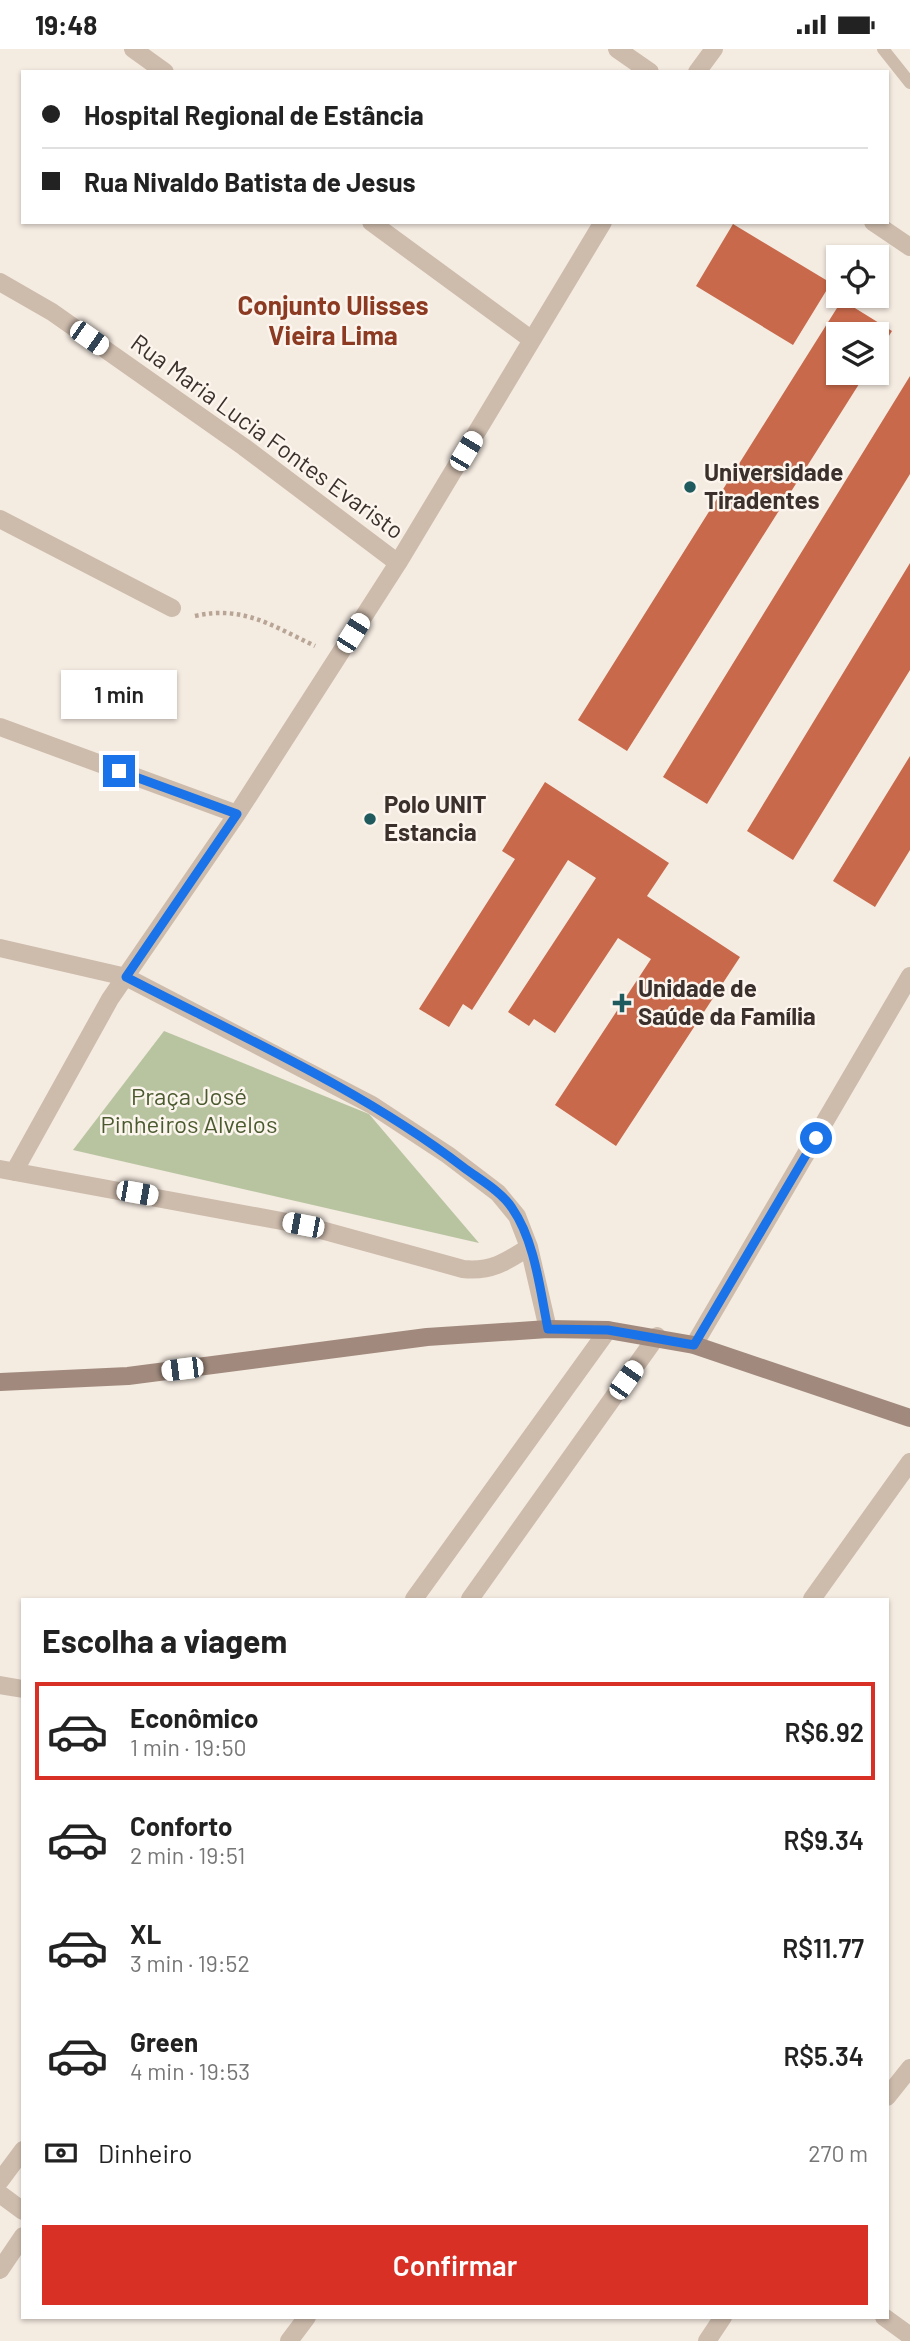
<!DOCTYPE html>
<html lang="pt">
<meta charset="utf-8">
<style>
body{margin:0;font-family:Barlow,sans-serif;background:#f6f6f6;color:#222;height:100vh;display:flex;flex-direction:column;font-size:26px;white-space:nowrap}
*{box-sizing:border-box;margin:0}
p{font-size:23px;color:#767676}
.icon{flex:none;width:38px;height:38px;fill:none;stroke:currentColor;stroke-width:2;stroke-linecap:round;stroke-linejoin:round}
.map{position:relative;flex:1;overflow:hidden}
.details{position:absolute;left:21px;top:1549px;width:868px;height:721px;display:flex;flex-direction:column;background:#fff;border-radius:0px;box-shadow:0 2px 5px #0004}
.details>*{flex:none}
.banner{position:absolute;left:21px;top:21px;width:868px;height:154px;border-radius:0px;box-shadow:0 2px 5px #0004;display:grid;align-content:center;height:154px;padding:0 21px;background:#fff}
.fabs{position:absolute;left:826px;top:196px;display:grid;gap:14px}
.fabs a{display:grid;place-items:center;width:63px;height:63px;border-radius:0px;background:#fff;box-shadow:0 2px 5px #0004;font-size:35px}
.end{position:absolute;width:32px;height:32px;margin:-16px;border:9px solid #1a73e8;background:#fff;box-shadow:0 0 0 4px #fff}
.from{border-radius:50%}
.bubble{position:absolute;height:49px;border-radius:0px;background:#fff;box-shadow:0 2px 5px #0004;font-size:23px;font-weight:600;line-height:49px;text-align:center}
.car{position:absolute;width:21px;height:42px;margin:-21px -10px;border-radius:9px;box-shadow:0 0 5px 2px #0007;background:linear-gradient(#fff 24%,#345 0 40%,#fff 0 76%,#345 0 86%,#fff 0)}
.banner b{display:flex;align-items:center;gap:24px;height:66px;font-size:26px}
.banner b+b{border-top:2px solid #e0e0e0}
.banner i{width:18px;height:18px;background:#222}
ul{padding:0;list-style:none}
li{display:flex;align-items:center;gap:21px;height:98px;margin:0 14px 10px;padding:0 7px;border:4px solid transparent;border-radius:0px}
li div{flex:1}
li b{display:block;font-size:26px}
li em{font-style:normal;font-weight:600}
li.selected{border-color:#d93025}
li>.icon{width:63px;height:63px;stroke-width:1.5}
h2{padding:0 21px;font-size:32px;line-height:84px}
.pay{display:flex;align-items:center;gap:18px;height:77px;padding:0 21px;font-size:26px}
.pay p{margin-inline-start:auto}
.button{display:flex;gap:14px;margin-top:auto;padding:14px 21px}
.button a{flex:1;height:80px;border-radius:0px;background:#d93025;color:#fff;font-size:28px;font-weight:600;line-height:80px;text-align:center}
.status{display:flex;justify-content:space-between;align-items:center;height:49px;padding:0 35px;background:#fff;direction:ltr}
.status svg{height:19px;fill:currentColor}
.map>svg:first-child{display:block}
.green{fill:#b8c4a0}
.building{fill:#c8694b}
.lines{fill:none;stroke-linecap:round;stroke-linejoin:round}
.path{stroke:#b9a596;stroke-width:4.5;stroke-dasharray:3.5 3.5;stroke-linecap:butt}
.lane{stroke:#cdbbac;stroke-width:12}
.street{stroke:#cdbbac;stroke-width:18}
.secondary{stroke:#a18a7d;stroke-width:18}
.route{stroke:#1a73e8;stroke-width:9}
.poi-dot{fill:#1f5a5e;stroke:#fbf5ee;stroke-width:2.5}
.labels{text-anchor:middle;stroke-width:5;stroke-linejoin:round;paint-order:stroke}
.street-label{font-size:24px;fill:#3b302b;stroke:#fbf5ee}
.poi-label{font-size:24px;font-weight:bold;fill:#3b302b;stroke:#fbf5ee;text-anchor:start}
.park-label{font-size:24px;fill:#4a5a2e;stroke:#fbf5ee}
.neighbourhood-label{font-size:26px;font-weight:bold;fill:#8c3b22;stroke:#fbf5ee}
</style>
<div class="status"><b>19:48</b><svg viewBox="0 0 49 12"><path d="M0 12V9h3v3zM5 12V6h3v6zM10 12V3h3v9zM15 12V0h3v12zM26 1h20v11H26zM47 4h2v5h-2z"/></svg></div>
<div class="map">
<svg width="910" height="2292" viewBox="0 0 910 2292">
<rect width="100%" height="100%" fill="#f4ebe1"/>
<!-- green -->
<path class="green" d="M 164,982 L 369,1065 L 479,1194 L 73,1101 Z"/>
<!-- building -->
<path class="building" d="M 733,175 L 831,234 L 793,296 L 696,237 Z
M 842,251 L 892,282 L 877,306 L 877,285 L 838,285 L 838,324 L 866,324 L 627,702 L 578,671 Z
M 910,327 L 910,425 L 707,755 L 663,728 Z
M 910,514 L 910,621 L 793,811 L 747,782 Z
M 910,707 L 910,801 L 875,858 L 833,832 Z
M 545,733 L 669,814 L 647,847 L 740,908 L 616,1097 L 555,1056 L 651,910 L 618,889 L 555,984 L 534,970 L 529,977 L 508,963 L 596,829 L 568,811 L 472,961 L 463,955 L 449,978 L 419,960 L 515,810 L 502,802 Z"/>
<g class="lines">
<!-- path -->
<path class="path" d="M 195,567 C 243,556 273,577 315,597"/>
<!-- lane -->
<path class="lane" d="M 883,0 L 910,34"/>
<!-- street -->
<path class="street" d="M 133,0 L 165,23
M 617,0 L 650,23
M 697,23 L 714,0
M 371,173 L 532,291
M 873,173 L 910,198
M 0,233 L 52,263 L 244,398 L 398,514
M 0,470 L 172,559
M 0,678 L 237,765
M 0,899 L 126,928 L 372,1056 L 448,1106 L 498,1144 L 517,1167 L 529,1198 L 548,1280
M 0,1120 L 303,1176 L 463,1220 C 491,1223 506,1213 529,1198
M 14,1123 L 110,950 L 237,765 L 398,514 L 603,173
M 694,1296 L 910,927
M 414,1550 L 608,1281
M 470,1550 L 657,1287
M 812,1550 L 910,1413
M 0,1636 L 23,1640
M 887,2048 L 910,2019
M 0,2132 L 23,2101
M 0,2145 L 23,2162
M 0,2221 L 23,2187
M 884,2268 L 910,2287
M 289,2292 L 307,2268
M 707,2292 L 723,2268"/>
<!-- secondary -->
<path class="secondary" d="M 0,1333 L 128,1327 L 427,1288 L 548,1280 L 608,1281 L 694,1296 L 910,1369"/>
</g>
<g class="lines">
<!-- route -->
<path class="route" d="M 119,722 L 237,765 L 126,928 C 240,987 361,1040 463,1118 C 479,1130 501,1142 512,1159 C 535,1192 540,1241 548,1280 L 608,1281 L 694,1296 L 816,1089"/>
</g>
<!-- markers -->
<g class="poi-dot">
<circle cx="690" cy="438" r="7"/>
<circle cx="370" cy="770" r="7"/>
<path d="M618.5 943.5h7v7h7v7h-7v7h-7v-7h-7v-7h7z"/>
</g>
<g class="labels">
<!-- street labels -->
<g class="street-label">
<text transform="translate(267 388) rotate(36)" y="8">Rua Maria Lucia Fontes Evaristo</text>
</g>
<!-- poi labels -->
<g class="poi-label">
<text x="704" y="432">Universidade<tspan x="704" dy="28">Tiradentes</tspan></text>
<text x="384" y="764">Polo UNIT<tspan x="384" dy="28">Estancia</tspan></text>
<text x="638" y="948">Unidade de<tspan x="638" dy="28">Saúde da Família</tspan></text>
</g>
<!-- park labels -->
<g class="park-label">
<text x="189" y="1056">Praça José<tspan x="189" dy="28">Pinheiros Alvelos</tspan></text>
</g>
<!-- neighbourhood labels -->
<g class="neighbourhood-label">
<text x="333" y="266">Conjunto Ulisses<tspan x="333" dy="30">Vieira Lima</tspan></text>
</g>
</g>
</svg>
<div class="fabs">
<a><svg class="icon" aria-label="locate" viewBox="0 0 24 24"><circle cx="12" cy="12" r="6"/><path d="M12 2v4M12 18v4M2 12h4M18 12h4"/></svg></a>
<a><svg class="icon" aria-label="layers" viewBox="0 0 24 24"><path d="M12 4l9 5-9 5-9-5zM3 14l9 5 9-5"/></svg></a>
</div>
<i class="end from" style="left:816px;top:1089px"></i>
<i class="end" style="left:119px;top:722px"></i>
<div class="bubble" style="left:61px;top:621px;width:116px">1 min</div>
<i class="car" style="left:89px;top:289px;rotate:125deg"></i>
<i class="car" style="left:466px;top:402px;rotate:31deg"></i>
<i class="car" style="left:353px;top:584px;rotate:32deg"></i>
<i class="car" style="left:137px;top:1144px;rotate:100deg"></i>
<i class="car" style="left:303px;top:1176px;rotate:281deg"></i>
<i class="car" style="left:182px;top:1320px;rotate:263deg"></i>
<i class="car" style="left:626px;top:1331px;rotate:35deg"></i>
<div class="banner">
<b><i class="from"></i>Hospital Regional de Estância</b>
<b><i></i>Rua Nivaldo Batista de Jesus</b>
</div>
<section class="details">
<h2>Escolha a viagem</h2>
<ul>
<li class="selected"><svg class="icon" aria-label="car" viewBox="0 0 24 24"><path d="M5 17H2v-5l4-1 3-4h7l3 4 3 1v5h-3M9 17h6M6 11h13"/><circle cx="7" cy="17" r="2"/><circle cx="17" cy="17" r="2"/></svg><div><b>Econômico</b><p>1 min · 19:50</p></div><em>R$6.92</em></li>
<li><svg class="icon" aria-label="car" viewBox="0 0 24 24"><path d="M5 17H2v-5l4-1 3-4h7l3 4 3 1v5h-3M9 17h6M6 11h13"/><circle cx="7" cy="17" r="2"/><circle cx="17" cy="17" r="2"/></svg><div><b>Conforto</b><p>2 min · 19:51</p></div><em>R$9.34</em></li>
<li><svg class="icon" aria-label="car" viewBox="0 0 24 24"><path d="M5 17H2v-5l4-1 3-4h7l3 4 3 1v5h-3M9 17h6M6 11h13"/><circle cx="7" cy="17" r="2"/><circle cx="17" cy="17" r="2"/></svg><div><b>XL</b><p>3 min · 19:52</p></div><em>R$11.77</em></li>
<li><svg class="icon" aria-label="car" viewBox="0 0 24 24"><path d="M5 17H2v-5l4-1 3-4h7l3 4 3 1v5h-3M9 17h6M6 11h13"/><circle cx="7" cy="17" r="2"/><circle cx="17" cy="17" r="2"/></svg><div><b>Green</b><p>4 min · 19:53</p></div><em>R$5.34</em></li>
</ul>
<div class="pay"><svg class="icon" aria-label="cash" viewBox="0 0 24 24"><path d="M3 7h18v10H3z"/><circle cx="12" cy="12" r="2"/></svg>Dinheiro<p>270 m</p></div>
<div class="button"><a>Confirmar</a></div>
</section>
</div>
